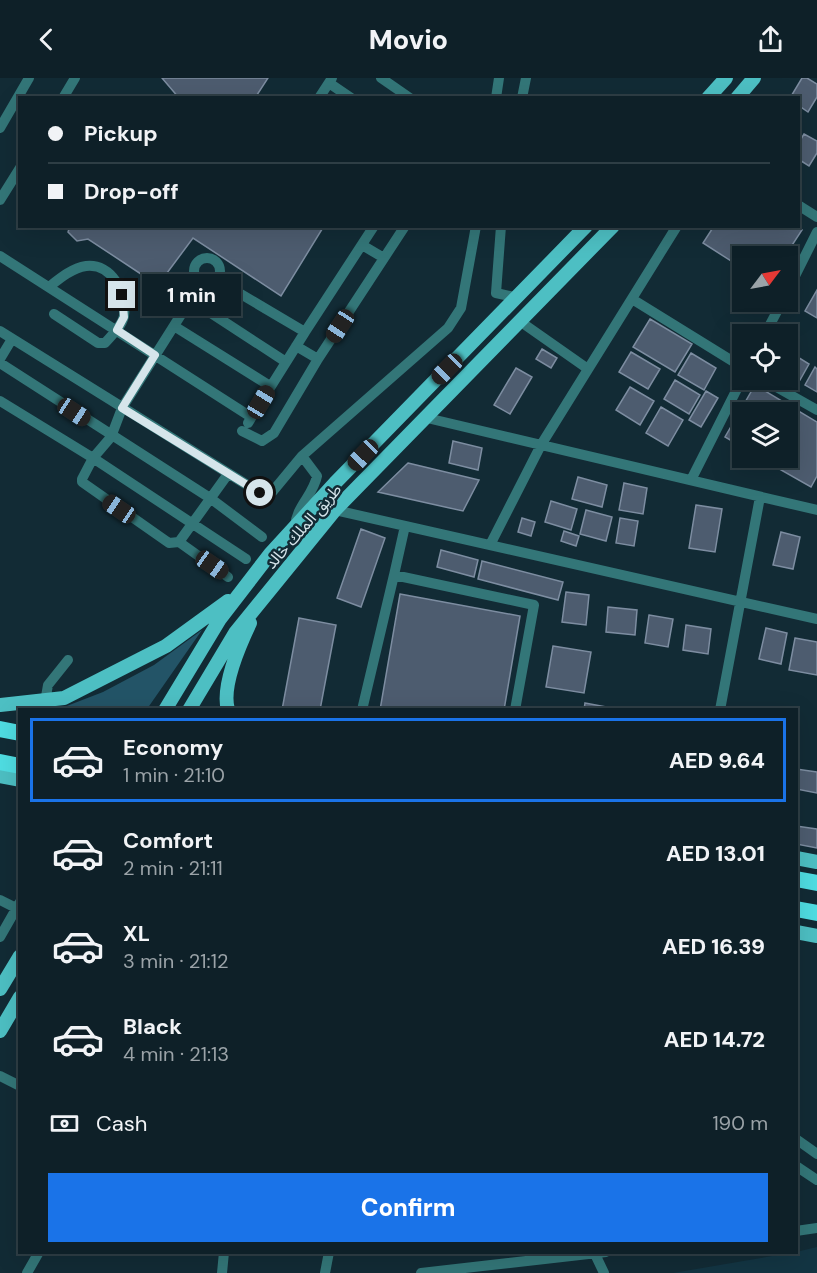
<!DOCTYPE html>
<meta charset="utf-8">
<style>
body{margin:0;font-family:"DM Sans","Noto Sans Arabic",sans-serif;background:#172830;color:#f1f3f6;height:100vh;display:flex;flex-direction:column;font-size:22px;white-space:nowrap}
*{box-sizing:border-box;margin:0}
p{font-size:20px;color:#9ba3a8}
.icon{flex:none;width:33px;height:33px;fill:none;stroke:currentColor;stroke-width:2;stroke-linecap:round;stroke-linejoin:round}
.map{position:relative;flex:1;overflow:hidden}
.panel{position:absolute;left:18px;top:630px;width:780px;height:546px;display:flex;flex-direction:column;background:#0e2028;border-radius:0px;box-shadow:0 6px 24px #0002,0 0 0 2px #2e3e45}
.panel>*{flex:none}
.guide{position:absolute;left:18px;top:18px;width:782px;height:132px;border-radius:0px;box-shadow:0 6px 24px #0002,0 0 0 2px #2e3e45;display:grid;align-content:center;height:132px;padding:0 30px;background:#0e2028}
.needle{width:39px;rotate:58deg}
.tools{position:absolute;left:732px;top:168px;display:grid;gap:12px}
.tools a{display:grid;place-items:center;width:66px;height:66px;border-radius:0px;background:#0e2028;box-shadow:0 6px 24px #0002,0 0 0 2px #2e3e45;font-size:30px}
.end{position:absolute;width:27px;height:27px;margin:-14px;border:8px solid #d6e5eb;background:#111;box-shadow:0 0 0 3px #111}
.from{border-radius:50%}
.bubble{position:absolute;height:42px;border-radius:0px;background:#0e2028;box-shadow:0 6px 24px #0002,0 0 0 2px #2e3e45;font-size:20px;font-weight:800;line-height:42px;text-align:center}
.car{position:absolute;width:18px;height:36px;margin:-18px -9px;border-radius:8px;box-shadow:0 0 4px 2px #0007;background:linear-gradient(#222 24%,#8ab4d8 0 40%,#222 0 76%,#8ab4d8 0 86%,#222 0)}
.guide b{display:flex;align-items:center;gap:21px;height:57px;font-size:22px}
.guide b+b{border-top:2px solid #2e3e45}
.guide i{width:15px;height:15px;background:#f1f3f6}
ul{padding:10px 0 0;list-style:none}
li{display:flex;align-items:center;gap:18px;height:84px;margin:0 12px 9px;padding:0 18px;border:3px solid transparent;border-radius:0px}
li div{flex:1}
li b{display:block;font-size:22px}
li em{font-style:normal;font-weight:800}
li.selected{border-color:#1a73e8}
li>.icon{width:54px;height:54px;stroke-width:1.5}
.pay{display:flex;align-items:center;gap:15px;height:66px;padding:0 30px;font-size:22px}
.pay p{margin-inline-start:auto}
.cta{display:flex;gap:12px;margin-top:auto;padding:12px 30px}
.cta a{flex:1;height:69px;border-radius:0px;background:#1a73e8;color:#fff;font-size:24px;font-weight:800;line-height:69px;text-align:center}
header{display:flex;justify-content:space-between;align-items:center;height:78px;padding:0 30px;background:#0e2028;font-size:27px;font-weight:800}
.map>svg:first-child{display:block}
.built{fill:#133543}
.green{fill:#235467}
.building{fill:#4d5c6f;stroke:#7d8da1;stroke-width:1.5}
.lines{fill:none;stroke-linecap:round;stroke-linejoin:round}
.minor{stroke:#337678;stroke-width:10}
.major{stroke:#4dbfc3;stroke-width:14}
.highway{stroke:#4fdde2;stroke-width:16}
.route{stroke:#d6e5eb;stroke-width:8}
.labels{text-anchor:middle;stroke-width:5;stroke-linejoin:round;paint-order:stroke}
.street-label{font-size:16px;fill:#d6e5eb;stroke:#122b35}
</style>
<header><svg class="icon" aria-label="back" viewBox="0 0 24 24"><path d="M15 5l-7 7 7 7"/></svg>Movio<svg class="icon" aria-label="share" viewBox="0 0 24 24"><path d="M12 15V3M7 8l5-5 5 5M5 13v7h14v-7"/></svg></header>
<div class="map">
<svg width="817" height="1195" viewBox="0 0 817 1195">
<rect width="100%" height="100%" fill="#122b35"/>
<!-- built -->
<path class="built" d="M 817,1169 L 817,1195 L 673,1195 L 796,1174 Z"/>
<!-- green -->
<path class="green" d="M 202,552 L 147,631 L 59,631 L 103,614 L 154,587 Z"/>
<!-- building -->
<path class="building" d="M 162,0 L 268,0 L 255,20 L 179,20 Z
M 802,0 L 807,0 L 817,6 L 817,19 L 808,34 L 798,27 L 798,20 L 790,20 Z
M 804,56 L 817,63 L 817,75 L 809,88 L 798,81 L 798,66 Z
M 70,148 L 324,148 L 281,218 L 193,160 L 164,199 L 167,211 L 158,216 L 147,209 L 147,200 L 88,161 L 77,163 L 68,154 Z
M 714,148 L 796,148 L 802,152 L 785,178 L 742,178 L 742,190 L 703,165 Z
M 817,212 L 817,240 L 805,233 Z
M 650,241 L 692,266 L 675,294 L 633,269 Z
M 542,271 L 557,280 L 551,290 L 536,281 Z
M 788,273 L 809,286 L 800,302 L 788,294 Z
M 631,274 L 660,291 L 648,311 L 619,294 Z
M 691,275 L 716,290 L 704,312 L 678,297 Z
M 815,289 L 817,291 L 817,314 L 805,307 Z
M 516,290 L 532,299 L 510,336 L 494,327 Z
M 675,302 L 700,317 L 689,336 L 664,321 Z
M 755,307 L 817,344 L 817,398 L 811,409 L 760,380 L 788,380 L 788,334 L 742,334 L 742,369 L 725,359 Z
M 630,309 L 654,323 L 640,347 L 616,332 Z
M 706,313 L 718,320 L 701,349 L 689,342 Z
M 661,329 L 683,342 L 668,368 L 646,355 Z
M 453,363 L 482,370 L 478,392 L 449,385 Z
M 408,385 L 479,402 L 463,433 L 378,414 Z
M 578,399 L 607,407 L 602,429 L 572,421 Z
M 624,405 L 647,410 L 643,436 L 619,432 Z
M 551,423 L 577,431 L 571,452 L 545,444 Z
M 696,427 L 722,431 L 715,474 L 689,470 Z
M 586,432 L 612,439 L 606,463 L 580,456 Z
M 522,440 L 535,444 L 531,458 L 518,454 Z
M 620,440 L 638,443 L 634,468 L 616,465 Z
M 361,451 L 385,460 L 361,529 L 337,520 Z
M 564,453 L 579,458 L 576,468 L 561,463 Z
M 781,454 L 800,459 L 793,491 L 773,487 Z
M 441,472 L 478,482 L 474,499 L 437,489 Z
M 482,483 L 563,504 L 558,522 L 478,501 Z
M 566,514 L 589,517 L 586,547 L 562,544 Z
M 400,516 L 520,538 L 504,632 L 380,632 Z
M 608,529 L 637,532 L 635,557 L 606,554 Z
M 649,537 L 673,541 L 668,569 L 645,565 Z
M 299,540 L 336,547 L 320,632 L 282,632 Z
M 686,547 L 711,551 L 708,576 L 683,572 Z
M 766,550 L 787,555 L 781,586 L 759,581 Z
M 795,560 L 817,564 L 817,597 L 789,592 Z
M 553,568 L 591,574 L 584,615 L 546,609 Z
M 585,625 L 612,630 L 611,632 L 584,632 Z
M 796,691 L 817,694 L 817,715 L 796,711 Z
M 796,748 L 817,751 L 817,770 L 796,766 Z"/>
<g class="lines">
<!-- minor -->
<path class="minor" d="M 381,0 L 410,20
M 329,5 L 351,20
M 63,20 L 75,0
M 319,20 L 332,0
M 496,20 L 499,0
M 522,20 L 526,0
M 0,50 L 29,0
M 0,122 L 20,90
M 798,127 L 817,139
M 501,148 L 496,215 L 518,220
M 362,167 L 384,180
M 0,178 L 251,339
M194 193a13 13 0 1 1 26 0a13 13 0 1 1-26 0Z
M 217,202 L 305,254 L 374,148
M 201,205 L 122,330 L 111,359 L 93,380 L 82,401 L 82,404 L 169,465 L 179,464 L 228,396
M 49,209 C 59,201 72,190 86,188 C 112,185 127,215 124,238 C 122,248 112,257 105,265 L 98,265 L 54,236
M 788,212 L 817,154
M 632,221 L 742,289
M 191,222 L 286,284
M 521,244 L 588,291
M 174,248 L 270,308
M 0,253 L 260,415 L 268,417 L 273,413 L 302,378 L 317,398 C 313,418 296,428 295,449
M 765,256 L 782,224
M 296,268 L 318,281
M 0,281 L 12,261
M 0,285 L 210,420 L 262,459
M 764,302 L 817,332
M 0,323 L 93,380 L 246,481
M 427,340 L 817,432
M 248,345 L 305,254
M 242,353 L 262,363 L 274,355 L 318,281 L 405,148
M 302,378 L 448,250 L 461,230 L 476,148
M 691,402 L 742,301
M 335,432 L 817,541
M 179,464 L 228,499
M 490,467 L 541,367 L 677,148
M 394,497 L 405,448
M 45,624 L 48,607 L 68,582
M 362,632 L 394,497 L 534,527 L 515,632
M 720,632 L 760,419
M 0,822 L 20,832
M 0,859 L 20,824
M 0,998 L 20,1008
M 796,1061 L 817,1076
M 796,1088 L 817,1102
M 796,1153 L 817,1150
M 594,1174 L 604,1195
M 27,1195 L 39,1174
M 222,1195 L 224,1174
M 325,1195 L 329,1174
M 421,1195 L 606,1174"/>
<!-- major -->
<path class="major" d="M 708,20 L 726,0
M 737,20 L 754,0
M 0,627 L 64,620 L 166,568 L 228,523
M 165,632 L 220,541 L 270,476 L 335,405 L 586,148
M 189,632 L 235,555 L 335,432 L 613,148
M 228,632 C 221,608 240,566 250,545
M 0,698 L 20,702
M 796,780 L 817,784
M 796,854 L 817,858
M 0,911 L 20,878
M 0,953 L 20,919"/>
<!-- highway -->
<path class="highway" d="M 0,651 L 20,655
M 0,684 L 20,688
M 796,801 L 817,805
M 796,831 L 817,835"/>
</g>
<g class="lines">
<!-- route -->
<path class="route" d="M 122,217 L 124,239 L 117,252 L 155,277 L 122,330 L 260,415"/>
</g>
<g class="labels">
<!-- street labels -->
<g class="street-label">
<text transform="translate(303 448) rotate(-49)" y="6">طريق الملك خالد</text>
</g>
</g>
</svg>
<div class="tools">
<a><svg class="needle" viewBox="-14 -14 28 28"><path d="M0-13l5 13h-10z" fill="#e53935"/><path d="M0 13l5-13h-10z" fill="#9ba3a8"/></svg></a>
<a><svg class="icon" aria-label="locate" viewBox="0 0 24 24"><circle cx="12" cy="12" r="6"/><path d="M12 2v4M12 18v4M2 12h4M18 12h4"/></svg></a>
<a><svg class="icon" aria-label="layers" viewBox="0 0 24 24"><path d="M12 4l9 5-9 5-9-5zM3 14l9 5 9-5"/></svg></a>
</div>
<i class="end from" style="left:260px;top:415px"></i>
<i class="end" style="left:122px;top:217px"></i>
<div class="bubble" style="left:142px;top:196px;width:99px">1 min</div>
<i class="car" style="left:340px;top:248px;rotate:213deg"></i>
<i class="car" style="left:447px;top:291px;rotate:225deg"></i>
<i class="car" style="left:261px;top:324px;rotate:31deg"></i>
<i class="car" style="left:74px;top:334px;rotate:123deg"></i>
<i class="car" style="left:363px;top:377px;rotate:224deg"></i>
<i class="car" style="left:119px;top:431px;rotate:304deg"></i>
<i class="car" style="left:212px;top:487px;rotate:125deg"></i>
<div class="guide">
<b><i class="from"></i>Pickup</b>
<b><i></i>Drop-off</b>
</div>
<section class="panel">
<ul>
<li class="selected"><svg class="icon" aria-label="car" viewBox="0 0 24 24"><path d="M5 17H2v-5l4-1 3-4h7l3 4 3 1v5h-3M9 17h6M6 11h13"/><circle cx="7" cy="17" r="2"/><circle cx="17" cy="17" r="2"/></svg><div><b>Economy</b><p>1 min · 21:10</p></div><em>AED 9.64</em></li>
<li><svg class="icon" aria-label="car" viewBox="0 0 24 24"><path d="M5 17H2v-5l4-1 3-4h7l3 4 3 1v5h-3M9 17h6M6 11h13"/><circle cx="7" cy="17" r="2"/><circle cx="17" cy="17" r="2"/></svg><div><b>Comfort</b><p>2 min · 21:11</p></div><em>AED 13.01</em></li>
<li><svg class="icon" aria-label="car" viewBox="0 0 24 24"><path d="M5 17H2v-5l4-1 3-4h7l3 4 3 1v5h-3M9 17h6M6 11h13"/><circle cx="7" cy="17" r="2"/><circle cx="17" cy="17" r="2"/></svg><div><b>XL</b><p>3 min · 21:12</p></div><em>AED 16.39</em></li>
<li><svg class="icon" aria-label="car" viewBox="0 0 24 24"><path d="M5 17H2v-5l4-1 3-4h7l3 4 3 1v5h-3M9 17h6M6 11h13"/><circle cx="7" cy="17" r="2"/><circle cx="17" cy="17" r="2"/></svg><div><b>Black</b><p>4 min · 21:13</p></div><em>AED 14.72</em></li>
</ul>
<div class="pay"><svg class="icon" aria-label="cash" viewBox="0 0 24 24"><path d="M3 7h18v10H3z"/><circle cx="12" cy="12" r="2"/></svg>Cash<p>190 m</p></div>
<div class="cta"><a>Confirm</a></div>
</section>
</div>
